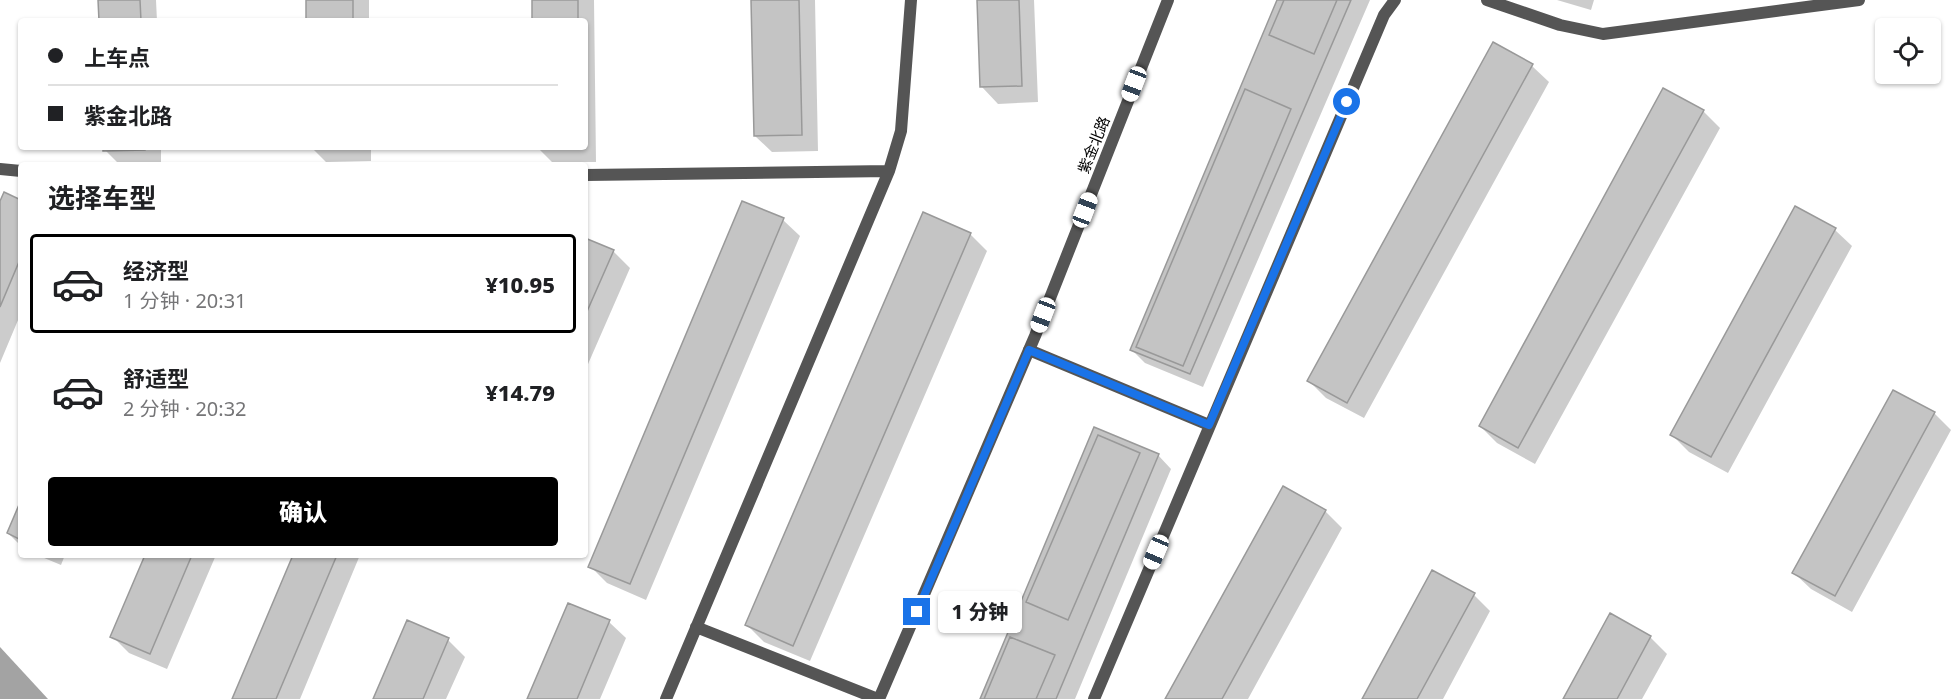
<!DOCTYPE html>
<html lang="zh">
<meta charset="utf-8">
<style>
body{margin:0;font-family:"Noto Sans","Noto Sans SC",sans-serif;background:#f6f6f6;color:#202124;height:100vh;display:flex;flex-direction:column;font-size:22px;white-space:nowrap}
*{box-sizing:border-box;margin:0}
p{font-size:20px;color:#757577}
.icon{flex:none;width:33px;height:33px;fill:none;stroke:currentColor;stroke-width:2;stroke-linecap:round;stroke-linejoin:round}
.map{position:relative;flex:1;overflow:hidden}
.details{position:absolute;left:18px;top:162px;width:570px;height:396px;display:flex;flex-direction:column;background:#fff;border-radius:6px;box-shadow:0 2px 4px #0004}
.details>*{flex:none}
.hud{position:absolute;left:18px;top:18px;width:570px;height:132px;border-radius:6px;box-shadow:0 2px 4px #0004;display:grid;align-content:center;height:132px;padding:0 30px;background:#fff}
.fabs{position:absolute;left:1875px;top:18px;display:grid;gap:12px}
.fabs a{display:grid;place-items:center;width:66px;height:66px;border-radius:6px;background:#fff;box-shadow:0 2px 4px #0004;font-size:30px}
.end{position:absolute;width:27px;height:27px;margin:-14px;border:8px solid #1a73e8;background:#fff;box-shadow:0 0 0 3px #fff}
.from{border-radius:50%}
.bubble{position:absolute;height:42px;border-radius:6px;background:#fff;box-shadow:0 2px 4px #0004;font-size:20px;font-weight:800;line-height:42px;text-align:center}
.car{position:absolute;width:18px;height:36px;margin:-18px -9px;border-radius:8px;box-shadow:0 0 4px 2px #0007;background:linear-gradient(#fff 24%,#345 0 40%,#fff 0 76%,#345 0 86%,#fff 0)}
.hud b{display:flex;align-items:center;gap:21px;height:57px;font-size:22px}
.hud b+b{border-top:2px solid #e0e0e0}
.hud i{width:15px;height:15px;background:#202124}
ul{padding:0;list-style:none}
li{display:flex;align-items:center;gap:18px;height:99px;margin:0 12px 9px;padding:0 18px;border:3px solid transparent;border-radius:6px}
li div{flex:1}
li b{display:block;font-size:22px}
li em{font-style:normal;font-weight:800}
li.active{border-color:#000}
li>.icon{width:54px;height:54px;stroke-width:1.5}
h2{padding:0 30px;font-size:27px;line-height:72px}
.action{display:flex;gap:12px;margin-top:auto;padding:12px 30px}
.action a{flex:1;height:69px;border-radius:6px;background:#000;color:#fff;font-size:24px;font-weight:800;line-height:69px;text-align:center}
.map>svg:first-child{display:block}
.water{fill:#a3a3a3}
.shadow{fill:#0003}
.building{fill:#c4c4c4;stroke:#999;stroke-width:1.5}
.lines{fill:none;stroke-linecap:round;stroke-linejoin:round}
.service{stroke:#555;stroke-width:12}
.tertiary{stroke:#555;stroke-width:12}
.route{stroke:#1a73e8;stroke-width:8}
.labels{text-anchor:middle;stroke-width:4.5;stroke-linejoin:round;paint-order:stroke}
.street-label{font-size:15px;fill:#000;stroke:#fff}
</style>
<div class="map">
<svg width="1959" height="699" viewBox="0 0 1959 699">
<rect width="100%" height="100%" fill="#fff"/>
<!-- water -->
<path class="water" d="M 0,647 L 48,699 L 0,699 Z"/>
<!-- shadow -->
<path class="shadow" d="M 100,0 L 156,0 L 157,21 L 101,21 Z
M 307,0 L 369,0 L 369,21 L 308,21 Z
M 533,0 L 594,0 L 596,162 L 552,162 L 537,147 L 585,147 L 585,21 L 533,21 Z
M 753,0 L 815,0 L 818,151 L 772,152 L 755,136 Z
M 978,0 L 1034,0 L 1038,102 L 998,104 L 982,87 Z
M 1279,0 L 1370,0 L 1203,387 L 1145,363 L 1132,350 Z
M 1557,0 L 1594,0 L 1591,10 Z
M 1494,45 L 1532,66 L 1549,82 L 1364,418 L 1326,398 L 1309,381 Z
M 1703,111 L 1720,128 L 1535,464 L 1497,443 L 1480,426 Z
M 105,147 L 161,147 L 161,165 L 120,165 L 105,150 Z
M 311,147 L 371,147 L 371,161 L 326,162 Z
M 21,201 L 21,313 L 0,363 L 0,205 Z
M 1796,208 L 1835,230 L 1852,246 L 1728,473 L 1689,452 L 1672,435 Z
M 783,220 L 800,236 L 646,600 L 607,583 L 590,566 Z
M 970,234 L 987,251 L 810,661 L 764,642 L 747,625 Z
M 585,239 L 613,251 L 630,268 L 585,371 Z
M 1894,392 L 1935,414 L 1951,430 L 1852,612 L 1811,589 L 1794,573 Z
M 1158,455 L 1171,469 L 1075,699 L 982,699 Z
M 21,504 L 21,546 L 8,533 Z
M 1325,511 L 1342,528 L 1248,699 L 1167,699 Z
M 37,555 L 65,555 L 61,565 Z
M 147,555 L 216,555 L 167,669 L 129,653 L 112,636 Z
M 294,555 L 360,555 L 300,699 L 234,699 Z
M 1474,595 L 1490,611 L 1443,699 L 1363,699 Z
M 609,622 L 626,638 L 600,699 L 529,699 Z
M 1650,637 L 1667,654 L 1642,699 L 1564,699 Z
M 448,640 L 465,657 L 446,699 L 375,699 Z"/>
<!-- building -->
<path class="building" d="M 98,0 L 140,0 L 141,21 L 99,21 Z
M 306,0 L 353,0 L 353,21 L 306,21 Z
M 532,0 L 578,0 L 578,21 L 532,21 Z
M 751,0 L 799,0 L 802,135 L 754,136 Z
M 977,0 L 1019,0 L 1022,86 L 980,87 Z
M 1277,0 L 1351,0 L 1190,374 L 1130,350 Z
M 1284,0 L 1337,0 L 1314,54 L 1269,35 Z
M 1493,42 L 1533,64 L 1347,403 L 1307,381 Z
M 1663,88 L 1704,110 L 1518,448 L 1479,426 Z
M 1245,89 L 1291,109 L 1183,366 L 1136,347 Z
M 103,147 L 145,147 L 145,150 L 103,151 Z
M 4,192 L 21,200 L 21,257 L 0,307 L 0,201 Z
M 742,201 L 784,218 L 630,584 L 588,567 Z
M 1795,206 L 1836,228 L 1711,457 L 1670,435 Z
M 923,212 L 971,233 L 793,646 L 745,625 Z
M 585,238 L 614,250 L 585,316 Z
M 1893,390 L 1935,412 L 1835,596 L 1792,573 Z
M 1094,427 L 1159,454 L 1056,699 L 980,699 Z
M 1098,435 L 1140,453 L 1068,620 L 1026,602 Z
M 1283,486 L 1326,510 L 1222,699 L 1165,699 Z
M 21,500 L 21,540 L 7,533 Z
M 145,555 L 192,555 L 150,654 L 110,637 Z
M 293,555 L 337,555 L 276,699 L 232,699 Z
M 1432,570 L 1475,593 L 1417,699 L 1362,699 Z
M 568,603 L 610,620 L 577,699 L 527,699 Z
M 1610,613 L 1651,636 L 1617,699 L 1563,699 Z
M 407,620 L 449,638 L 423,699 L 373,699 Z
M 1010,637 L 1055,655 L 1036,699 L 984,699 Z"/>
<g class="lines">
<!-- service -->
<path class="service" d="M 1487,0 L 1560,25 L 1603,34 L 1859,0
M 0,169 L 21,171
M 585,175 L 889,171
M 1029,350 L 1209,425
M 696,627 L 878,699
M 666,699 L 889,171 L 901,131 L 911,0
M 1094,699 L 1384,15 L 1395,0"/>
<!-- tertiary -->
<path class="tertiary" d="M 879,699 L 1035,336 L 1168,0"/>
</g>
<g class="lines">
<!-- route -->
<path class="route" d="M 917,612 L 1029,350 L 1209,425 L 1347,102"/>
</g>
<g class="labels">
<!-- street labels -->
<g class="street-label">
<text transform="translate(1094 145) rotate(-68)" y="5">紫金北路</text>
</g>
</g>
</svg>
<div class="fabs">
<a><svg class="icon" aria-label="locate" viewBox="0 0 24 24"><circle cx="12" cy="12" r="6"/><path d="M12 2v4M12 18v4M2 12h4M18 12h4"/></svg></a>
</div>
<i class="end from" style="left:1347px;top:102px"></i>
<i class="end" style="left:917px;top:612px"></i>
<div class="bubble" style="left:938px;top:591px;width:84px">1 分钟</div>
<i class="car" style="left:1134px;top:84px;rotate:201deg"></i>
<i class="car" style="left:1085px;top:210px;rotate:21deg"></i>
<i class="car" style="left:1043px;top:315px;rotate:201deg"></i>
<i class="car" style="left:1156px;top:552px;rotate:203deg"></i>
<div class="hud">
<b><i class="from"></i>上车点</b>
<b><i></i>紫金北路</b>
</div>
<section class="details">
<h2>选择车型</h2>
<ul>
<li class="active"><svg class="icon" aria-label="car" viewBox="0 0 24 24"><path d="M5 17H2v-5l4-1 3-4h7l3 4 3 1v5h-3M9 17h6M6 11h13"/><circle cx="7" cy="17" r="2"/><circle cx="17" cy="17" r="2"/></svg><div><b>经济型</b><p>1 分钟 · 20:31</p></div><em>¥10.95</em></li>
<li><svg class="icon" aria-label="car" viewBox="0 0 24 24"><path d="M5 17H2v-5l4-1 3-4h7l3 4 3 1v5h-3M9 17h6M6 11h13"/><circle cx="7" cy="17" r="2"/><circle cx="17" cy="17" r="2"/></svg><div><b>舒适型</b><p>2 分钟 · 20:32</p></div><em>¥14.79</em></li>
</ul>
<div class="action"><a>确认</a></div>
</section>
</div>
